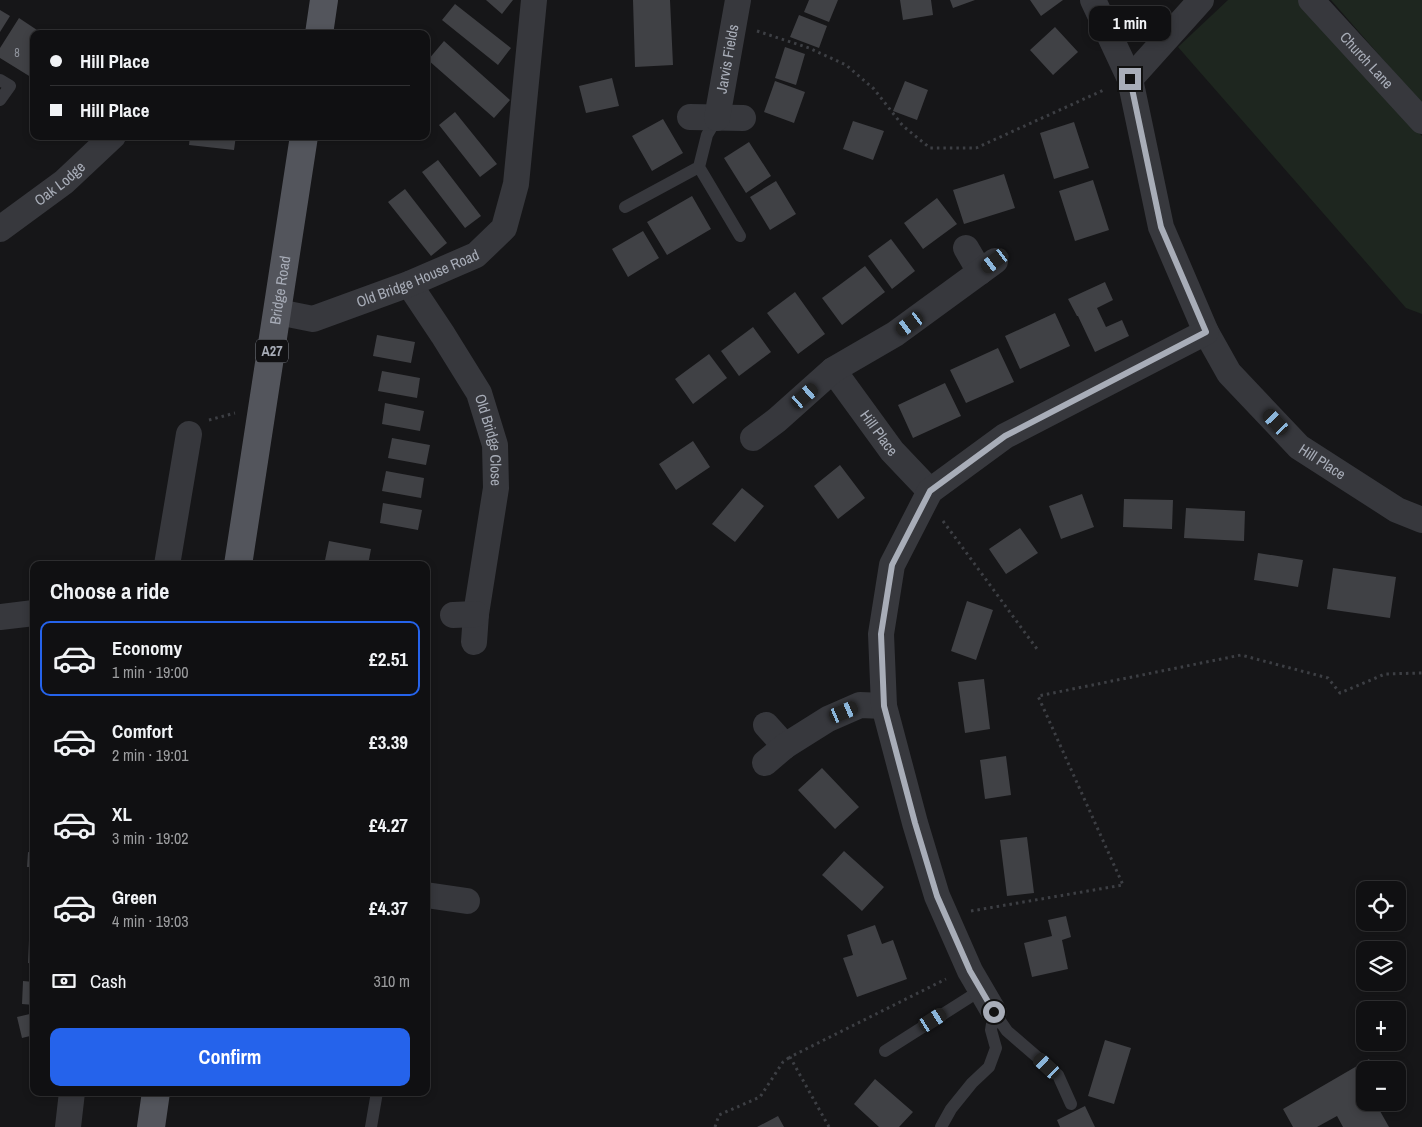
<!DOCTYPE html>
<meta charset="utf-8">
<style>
body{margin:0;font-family:"Archivo Narrow",sans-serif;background:#19191b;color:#f1f3f6;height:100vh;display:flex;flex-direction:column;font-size:19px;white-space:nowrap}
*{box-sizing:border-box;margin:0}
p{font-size:16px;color:#9c9d9f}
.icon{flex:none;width:28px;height:28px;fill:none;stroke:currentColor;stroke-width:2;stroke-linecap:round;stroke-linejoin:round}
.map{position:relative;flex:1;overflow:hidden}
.details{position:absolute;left:30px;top:561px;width:400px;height:535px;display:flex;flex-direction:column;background:#101012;border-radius:10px;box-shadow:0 2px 8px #0003,0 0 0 1px #303032}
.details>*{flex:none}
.hud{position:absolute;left:30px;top:30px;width:400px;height:110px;border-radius:10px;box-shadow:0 2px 8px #0003,0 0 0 1px #303032;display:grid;align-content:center;height:110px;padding:0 20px;background:#101012}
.controls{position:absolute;left:1356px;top:881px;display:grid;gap:10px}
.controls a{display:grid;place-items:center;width:50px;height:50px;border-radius:10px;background:#101012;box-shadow:0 2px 8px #0003,0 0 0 1px #303032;font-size:25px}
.end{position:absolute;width:22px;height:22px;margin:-11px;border:6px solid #a8adb8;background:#111;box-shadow:0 0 0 2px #111}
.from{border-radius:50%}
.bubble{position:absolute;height:35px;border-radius:10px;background:#101012;box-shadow:0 2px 8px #0003,0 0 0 1px #303032;font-size:16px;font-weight:800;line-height:35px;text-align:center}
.car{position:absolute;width:15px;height:30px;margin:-15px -8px;border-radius:6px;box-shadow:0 0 4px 1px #0007;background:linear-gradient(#222 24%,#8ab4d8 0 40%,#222 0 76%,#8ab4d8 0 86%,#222 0)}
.hud b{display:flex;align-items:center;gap:18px;height:48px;font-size:19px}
.hud b+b{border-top:1px solid #303032}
.hud i{width:12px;height:12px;background:#f1f3f6}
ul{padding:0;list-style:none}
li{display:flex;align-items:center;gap:15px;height:75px;margin:0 10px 8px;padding:0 10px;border:2px solid transparent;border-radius:10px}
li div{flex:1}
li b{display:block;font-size:19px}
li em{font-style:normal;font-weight:800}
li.on{border-color:#2563eb}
li>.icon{width:45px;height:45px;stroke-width:1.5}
h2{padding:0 20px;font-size:22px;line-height:60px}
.pay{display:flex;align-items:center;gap:12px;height:55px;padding:0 20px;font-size:19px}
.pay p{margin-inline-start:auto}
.cta{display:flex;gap:10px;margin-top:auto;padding:10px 20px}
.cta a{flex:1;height:58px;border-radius:10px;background:#2563eb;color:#fff;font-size:20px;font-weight:800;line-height:58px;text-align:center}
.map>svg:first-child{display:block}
.green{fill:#1e261f}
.building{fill:#404145}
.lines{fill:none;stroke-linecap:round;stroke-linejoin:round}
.path{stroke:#3d3f44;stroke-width:3;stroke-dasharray:2.5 4;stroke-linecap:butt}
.service{stroke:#37383d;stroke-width:12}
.minor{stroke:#37383d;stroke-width:26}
.primary{stroke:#53555c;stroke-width:28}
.route{stroke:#a8adb8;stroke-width:6}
.labels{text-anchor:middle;stroke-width:5;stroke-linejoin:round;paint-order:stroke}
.number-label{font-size:12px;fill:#8e929b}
.shield{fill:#111113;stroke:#7b7e86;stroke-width:1}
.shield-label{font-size:14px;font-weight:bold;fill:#a8adb8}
.street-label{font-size:15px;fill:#a8adb8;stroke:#111113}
</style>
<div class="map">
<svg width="1422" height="1127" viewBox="0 0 1422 1127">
<rect width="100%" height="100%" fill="#161618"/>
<!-- green -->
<path class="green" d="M 1228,0 L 1298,0 L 1422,136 L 1422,314 L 1406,308 L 1178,47 Z
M 1331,0 L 1422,0 L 1422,104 Z"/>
<!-- building -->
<path class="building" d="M 486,0 L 513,0 L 502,14 Z
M 633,0 L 670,0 L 673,65 L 635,67 Z
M 809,0 L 838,0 L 829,22 L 804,12 Z
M 900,0 L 931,0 L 933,15 L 903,20 Z
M 950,0 L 975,0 L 953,8 Z
M 1030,0 L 1063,0 L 1041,16 Z
M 455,4 L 511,48 L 498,65 L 442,20 Z
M 0,10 L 10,16 L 0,32 Z
M 799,15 L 827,26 L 819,48 L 790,37 Z
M 19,18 L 43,34 L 34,34 L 34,79 L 0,58 L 0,48 Z
M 1055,27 L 1078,52 L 1053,75 L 1030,50 Z
M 444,41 L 510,100 L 494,118 L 428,60 Z
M 785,47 L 805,54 L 796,85 L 775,78 Z
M 612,78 L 619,106 L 586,113 L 579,86 Z
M 775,81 L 805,92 L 794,123 L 764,112 Z
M 905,81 L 928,90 L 917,120 L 893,111 Z
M 455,112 L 497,164 L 480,177 L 439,125 Z
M 663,119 L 683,153 L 652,171 L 632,136 Z
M 853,121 L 884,131 L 873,160 L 843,149 Z
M 1074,122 L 1089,168 L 1054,179 L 1040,133 Z
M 190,136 L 236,136 L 234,150 L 189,145 Z
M 749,142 L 771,176 L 746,193 L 724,158 Z
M 438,160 L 481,216 L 465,228 L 422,172 Z
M 1004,174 L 1015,208 L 964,224 L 953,190 Z
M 1093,180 L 1109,230 L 1075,241 L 1059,191 Z
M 776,181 L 796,214 L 770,230 L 750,197 Z
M 405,189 L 447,243 L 431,256 L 388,202 Z
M 692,196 L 711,229 L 667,255 L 647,222 Z
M 937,198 L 957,224 L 923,249 L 904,223 Z
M 643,231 L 659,258 L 628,277 L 612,249 Z
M 891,239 L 915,271 L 892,289 L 868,256 Z
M 865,266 L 885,292 L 842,325 L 822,298 Z
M 1105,282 L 1113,300 L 1097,308 L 1106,327 L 1122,320 L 1129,336 L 1095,352 L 1078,316 L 1077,316 L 1068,299 Z
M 795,292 L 825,334 L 798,354 L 767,313 Z
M 1055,313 L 1070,346 L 1020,369 L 1005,336 Z
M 753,327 L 771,352 L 739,376 L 721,351 Z
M 377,335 L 415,342 L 411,363 L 373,356 Z
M 998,348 L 1014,382 L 966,403 L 950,370 Z
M 709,354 L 727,378 L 693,404 L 675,379 Z
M 382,371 L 420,378 L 417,398 L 378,391 Z
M 945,383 L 961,416 L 913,438 L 898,405 Z
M 385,403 L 424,411 L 420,431 L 382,424 Z
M 392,438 L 430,445 L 426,465 L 388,458 Z
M 693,441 L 710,467 L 676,490 L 659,464 Z
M 840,465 L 865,498 L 838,519 L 814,486 Z
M 386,471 L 424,478 L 421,498 L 382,491 Z
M 742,488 L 764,506 L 735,542 L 712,524 Z
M 1082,494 L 1094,527 L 1061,539 L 1049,506 Z
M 1124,499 L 1173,500 L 1172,529 L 1123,527 Z
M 383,503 L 422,510 L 418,530 L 380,523 Z
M 1186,508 L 1245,511 L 1244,541 L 1184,538 Z
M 1020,528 L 1038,553 L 1006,574 L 989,549 Z
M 329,541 L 371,549 L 368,565 L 324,565 Z
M 1258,553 L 1303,560 L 1298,587 L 1254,580 Z
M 1333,568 L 1396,577 L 1390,618 L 1327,609 Z
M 967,601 L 993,610 L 976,660 L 951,651 Z
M 984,679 L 990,729 L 965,733 L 958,682 Z
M 1006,756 L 1011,795 L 985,799 L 980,760 Z
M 822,768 L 859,807 L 835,829 L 798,790 Z
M 1027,837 L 1034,893 L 1007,896 L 1000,840 Z
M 844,851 L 884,887 L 862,911 L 822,875 Z
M 28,852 L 34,853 L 34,867 L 27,867 Z
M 1066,916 L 1071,937 L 1062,940 L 1068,969 L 1032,977 L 1024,943 L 1052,936 L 1048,920 Z
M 875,925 L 882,944 L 893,940 L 907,979 L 857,997 L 843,958 L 853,955 L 847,935 Z
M 29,940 L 34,941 L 34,964 L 28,963 Z
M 23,981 L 34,982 L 34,1005 L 22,1004 Z
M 34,1013 L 34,1035 L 22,1038 L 17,1017 Z
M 1105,1040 L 1131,1048 L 1114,1104 L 1088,1096 Z
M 1369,1059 L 1376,1070 L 1365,1070 L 1365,1102 L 1394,1102 L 1380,1111 L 1389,1127 L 1343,1127 L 1337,1116 L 1317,1127 L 1293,1127 L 1283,1109 Z
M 875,1079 L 913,1112 L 899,1127 L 879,1127 L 854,1104 Z
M 1085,1106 L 1095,1127 L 1060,1127 L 1057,1120 Z
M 778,1116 L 784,1127 L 757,1127 Z"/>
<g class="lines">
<!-- path -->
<path class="path" d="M 757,31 L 809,48 L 846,65 L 874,89 L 903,126 L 930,148 L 976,148 L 1106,89
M 209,420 L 235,413
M 943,521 L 1037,649
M 971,911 L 1123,885 L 1038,696 L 1241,655 L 1328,678 L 1340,693 L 1385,674 L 1422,673
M 715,1127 L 719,1115 L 760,1097 L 783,1062 L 790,1057
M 829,1127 L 790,1057 L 946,979"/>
<!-- service -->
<path class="service" d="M 0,80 L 10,86 L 0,100
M 717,118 L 707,135 L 699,167 L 740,236
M 625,207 L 699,167
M 994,1012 L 1007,1031 L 1058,1075 L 1071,1104
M 885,1051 L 981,990
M 371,1127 L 377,1092
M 941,1127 L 951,1109 L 972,1083 L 989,1067 L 996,1048 L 991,1030 L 994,1012"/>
<!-- minor -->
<g class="minor">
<path id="s1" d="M 1093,0 L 1130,79 L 1161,227 L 1206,332 L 1229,373 L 1299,447 L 1397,510 L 1422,520"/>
<path id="s2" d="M 1311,0 L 1422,121"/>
<path d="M 1130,79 L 1201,0"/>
<path d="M 690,117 L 743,118"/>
<path id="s3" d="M 717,118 L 738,0"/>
<path id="s4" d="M 0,229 L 64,182 L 113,136"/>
<path d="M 966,248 L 980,272"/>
<path id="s5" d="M 409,284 L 443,335 L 479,393 L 495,445 L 496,488 L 476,614 L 474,642"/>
<path id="s6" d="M 278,312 L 313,319 L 409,284 L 476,255 L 504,228 L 516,184 L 534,0"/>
<path id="s7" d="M 833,370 L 892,451 L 930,491"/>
<path d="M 753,438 L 777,420 L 833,370 L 895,334 L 995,261"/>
<path d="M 167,565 L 189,434"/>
<path d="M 453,615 L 476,614"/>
<path d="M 0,617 L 34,613"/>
<path d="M 766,725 L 785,746"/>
<path d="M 765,763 L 785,746 L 828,719 L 860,705 L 884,706"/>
<path d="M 426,895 L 467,901"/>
<path d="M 994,1012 L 970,971 L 937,896 L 915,823 L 884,706 L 881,634 L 892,565 L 930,491 L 1005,436 L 1206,332"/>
<path d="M 68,1127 L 72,1092"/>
</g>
<!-- primary -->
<g class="primary">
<path d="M 319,34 L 324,0"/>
<path id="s8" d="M 238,565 L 304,136"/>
<path d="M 151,1127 L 156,1092"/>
</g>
</g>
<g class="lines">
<!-- route -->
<path class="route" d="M 994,1012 L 970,971 L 937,896 L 915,823 L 884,706 L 881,634 L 892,565 L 930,491 L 1005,436 L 1206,332 L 1161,227 L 1130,79"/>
</g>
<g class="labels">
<!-- number labels -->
<g class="number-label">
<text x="17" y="57">8</text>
</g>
<!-- shield labels -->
<rect class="shield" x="256" y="339.5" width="32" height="23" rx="4"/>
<g class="shield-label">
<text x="272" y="356">A27</text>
</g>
<!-- street labels -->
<g class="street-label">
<text dy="5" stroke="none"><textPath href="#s3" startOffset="60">Jarvis Fields</textPath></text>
<text dy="5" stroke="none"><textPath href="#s2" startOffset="82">Church Lane</textPath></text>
<text dy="5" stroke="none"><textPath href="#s4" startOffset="75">Oak Lodge</textPath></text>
<text dy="5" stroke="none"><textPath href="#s6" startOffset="148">Old Bridge House Road</textPath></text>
<text dy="5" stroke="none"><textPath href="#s8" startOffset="278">Bridge Road</textPath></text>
<text dy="5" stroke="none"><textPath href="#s7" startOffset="78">Hill Place</textPath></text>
<text dy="5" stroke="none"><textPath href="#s5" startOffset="178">Old Bridge Close</textPath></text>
<text dy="5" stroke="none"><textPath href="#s1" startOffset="529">Hill Place</textPath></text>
</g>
</g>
</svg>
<div class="controls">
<a><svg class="icon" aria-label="locate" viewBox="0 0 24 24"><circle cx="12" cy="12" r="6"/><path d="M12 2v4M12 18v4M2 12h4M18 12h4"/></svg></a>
<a><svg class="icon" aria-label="layers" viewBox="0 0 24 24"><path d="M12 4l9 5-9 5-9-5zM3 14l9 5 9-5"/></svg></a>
<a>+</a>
<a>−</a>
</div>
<i class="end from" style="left:994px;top:1012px"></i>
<i class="end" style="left:1130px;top:79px"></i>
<div class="bubble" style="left:1089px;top:6px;width:82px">1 min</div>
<i class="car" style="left:995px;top:261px;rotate:233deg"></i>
<i class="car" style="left:910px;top:324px;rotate:234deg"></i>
<i class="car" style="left:805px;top:396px;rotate:49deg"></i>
<i class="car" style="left:1276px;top:422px;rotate:317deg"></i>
<i class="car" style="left:844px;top:712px;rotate:67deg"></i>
<i class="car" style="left:933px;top:1020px;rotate:58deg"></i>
<i class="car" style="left:1047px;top:1066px;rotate:313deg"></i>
<div class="hud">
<b><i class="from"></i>Hill Place</b>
<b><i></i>Hill Place</b>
</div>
<section class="details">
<h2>Choose a ride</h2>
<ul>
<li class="on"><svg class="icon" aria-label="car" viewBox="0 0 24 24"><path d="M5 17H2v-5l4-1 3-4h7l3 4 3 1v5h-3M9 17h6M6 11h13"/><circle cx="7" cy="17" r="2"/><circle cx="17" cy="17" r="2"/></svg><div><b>Economy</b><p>1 min · 19:00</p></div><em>£2.51</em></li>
<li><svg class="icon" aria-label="car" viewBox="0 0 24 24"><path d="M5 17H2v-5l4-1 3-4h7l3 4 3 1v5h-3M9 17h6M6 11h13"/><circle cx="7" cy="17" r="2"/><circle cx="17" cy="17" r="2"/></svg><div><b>Comfort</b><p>2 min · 19:01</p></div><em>£3.39</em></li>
<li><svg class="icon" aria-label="car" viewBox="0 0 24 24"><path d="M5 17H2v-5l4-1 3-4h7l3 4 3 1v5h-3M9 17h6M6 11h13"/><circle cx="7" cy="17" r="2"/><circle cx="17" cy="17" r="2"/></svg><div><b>XL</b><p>3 min · 19:02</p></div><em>£4.27</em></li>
<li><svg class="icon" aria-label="car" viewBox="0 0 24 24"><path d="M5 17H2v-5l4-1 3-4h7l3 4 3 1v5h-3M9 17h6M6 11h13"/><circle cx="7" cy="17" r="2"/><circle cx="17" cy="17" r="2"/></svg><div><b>Green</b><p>4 min · 19:03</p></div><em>£4.37</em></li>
</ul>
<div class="pay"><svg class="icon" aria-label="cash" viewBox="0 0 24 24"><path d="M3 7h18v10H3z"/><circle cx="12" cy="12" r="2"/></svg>Cash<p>310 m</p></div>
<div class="cta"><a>Confirm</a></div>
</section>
</div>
